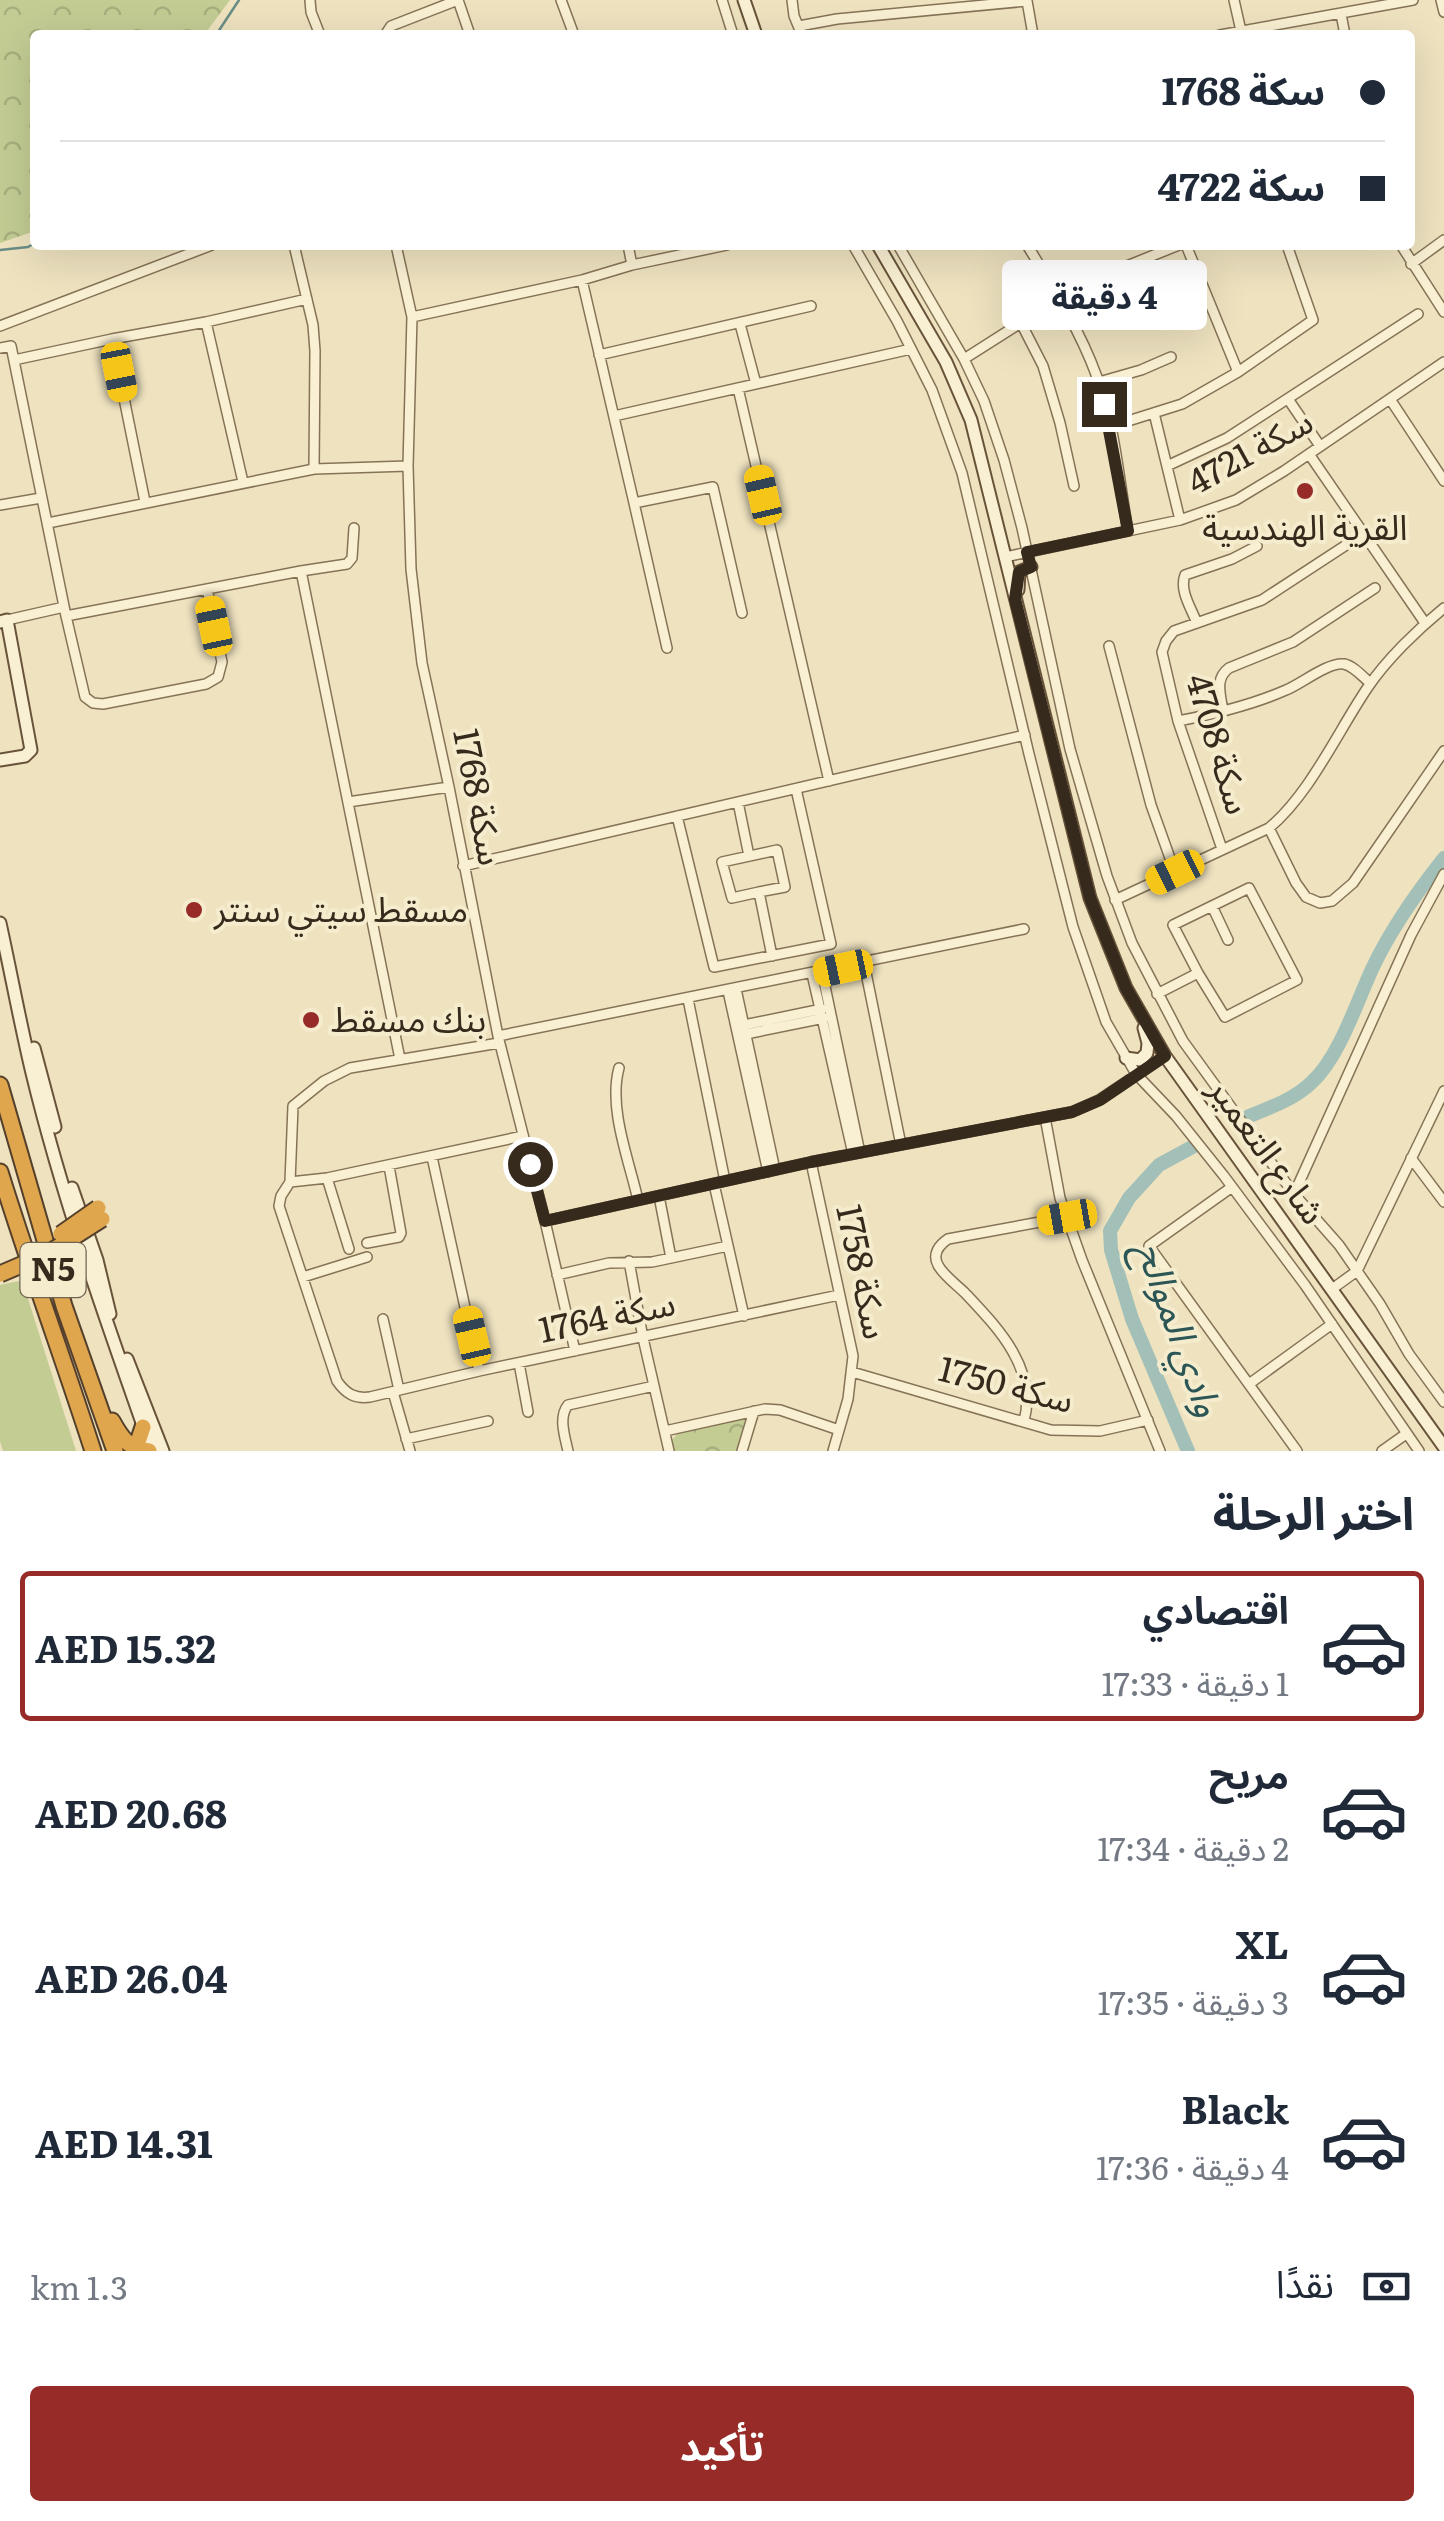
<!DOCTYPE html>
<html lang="ar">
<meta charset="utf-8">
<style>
body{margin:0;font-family:Literata,"Noto Sans Arabic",serif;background:#f6f6f7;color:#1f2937;direction:rtl;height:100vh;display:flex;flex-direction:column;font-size:38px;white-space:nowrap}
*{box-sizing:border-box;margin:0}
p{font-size:32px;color:#747a83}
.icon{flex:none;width:55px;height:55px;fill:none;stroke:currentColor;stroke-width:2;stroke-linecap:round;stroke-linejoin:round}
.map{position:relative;height:1451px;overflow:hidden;direction:ltr}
.panel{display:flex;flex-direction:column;background:#fff;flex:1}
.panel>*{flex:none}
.guide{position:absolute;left:30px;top:30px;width:1385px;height:220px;border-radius:10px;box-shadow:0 10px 40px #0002;direction:rtl;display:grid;align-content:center;height:220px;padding:0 30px;background:#fff}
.end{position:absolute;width:45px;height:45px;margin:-22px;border:12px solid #362a1c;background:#fff;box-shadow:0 0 0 5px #fff}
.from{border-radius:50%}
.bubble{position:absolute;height:70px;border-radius:10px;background:#fff;box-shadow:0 10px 40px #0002;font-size:32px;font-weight:700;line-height:70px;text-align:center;direction:rtl}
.car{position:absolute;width:30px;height:60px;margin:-30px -15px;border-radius:12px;box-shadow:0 0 8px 2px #0007;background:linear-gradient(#f5c518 24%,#345 0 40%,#f5c518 0 76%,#345 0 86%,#f5c518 0)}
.guide b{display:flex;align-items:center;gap:35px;height:95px;font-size:38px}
.guide b+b{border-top:2px solid #e0e1e3}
.guide i{width:25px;height:25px;background:#1f2937}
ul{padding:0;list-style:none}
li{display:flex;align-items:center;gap:30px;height:150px;margin:0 20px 15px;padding:0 10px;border:5px solid transparent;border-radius:10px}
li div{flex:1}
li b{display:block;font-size:38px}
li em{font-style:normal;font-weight:700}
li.current{border-color:#962b27}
li>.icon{width:90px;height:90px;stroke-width:1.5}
h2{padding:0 30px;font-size:45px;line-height:120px}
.pay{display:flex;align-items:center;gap:25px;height:110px;padding:0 30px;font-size:38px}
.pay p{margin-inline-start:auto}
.primary-button{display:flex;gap:20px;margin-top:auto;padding:20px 30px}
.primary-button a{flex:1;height:115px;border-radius:10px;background:#962b27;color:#fff;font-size:40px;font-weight:700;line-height:115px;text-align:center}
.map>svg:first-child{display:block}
.green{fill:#c2cc93}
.park{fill:url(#park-crowns)}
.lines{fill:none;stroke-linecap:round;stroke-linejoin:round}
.stream{stroke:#698d86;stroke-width:2.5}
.river{stroke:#a2bfb8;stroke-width:14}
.street-casing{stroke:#867357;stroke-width:12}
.secondary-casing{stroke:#68533a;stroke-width:15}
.highway-casing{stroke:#54402c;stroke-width:19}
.street{stroke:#f9efd2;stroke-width:9}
.secondary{stroke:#f9efd2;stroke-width:11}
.highway{stroke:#dfa64d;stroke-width:15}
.highway-bridge-casing{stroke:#54402c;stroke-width:19;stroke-linecap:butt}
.highway-bridge{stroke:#dfa64d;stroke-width:15}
.route{stroke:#362a1c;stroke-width:12}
.poi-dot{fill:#962b27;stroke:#f5ecce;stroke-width:4}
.labels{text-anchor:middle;stroke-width:8;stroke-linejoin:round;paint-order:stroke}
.shield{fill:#f5ecce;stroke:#6f6451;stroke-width:2.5}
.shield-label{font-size:32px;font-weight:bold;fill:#362a1c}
.street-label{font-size:35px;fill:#362a1c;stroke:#f5ecce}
.poi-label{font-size:35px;fill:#362a1c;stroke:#f5ecce;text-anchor:start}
.water-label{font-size:38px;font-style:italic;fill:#2b5655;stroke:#f5ecce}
</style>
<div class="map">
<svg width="1444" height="1451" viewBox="0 0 1444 1451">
<defs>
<pattern id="park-crowns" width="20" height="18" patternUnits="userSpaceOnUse" patternTransform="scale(2.5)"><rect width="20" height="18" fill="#c2cc93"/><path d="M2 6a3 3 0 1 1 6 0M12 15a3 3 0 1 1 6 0" fill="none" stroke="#a7af7e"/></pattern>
</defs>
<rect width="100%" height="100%" fill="#eee2bf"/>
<!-- green -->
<path class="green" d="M 19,1281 L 24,1286 L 76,1451 L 3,1451 L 0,1441 L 0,1285 Z"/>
<!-- park -->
<path class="park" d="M 0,0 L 230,0 L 204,35 L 35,35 L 35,231 L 0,243 Z
M 746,1416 L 737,1451 L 672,1451 L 672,1440 L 679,1432 Z"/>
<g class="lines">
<!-- stream -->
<path class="stream" d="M 216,35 L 239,0
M 0,250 L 28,247 L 35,243"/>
<!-- river -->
<path class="river" d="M 1245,1118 C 1268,1108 1294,1100 1312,1082 C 1340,1056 1357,1001 1373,967 C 1392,927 1417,892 1444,858
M 1188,1451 L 1132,1319 L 1111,1250 L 1110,1231 L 1129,1198 L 1159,1165 L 1194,1146"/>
<!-- street casing -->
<g class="street-casing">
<path id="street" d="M 310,0 L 311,12 L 320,35
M 561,0 L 574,35
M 722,0 L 733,35
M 792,0 L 794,16 L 802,35
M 1234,0 L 1241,31
M 1441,0 L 1444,12
M 1341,14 L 1345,35
M 799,26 L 837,19 L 1027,1 L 1033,35
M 385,35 L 391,26 L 458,0 L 470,35
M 1220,35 L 1413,0
M 294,245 L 313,325 L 315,351 L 314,469
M 396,245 L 412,317 L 408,466 L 411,569 L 422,663 L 449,787 L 498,1036 L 545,1221 L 575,1351
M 628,245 L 632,265
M 853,245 L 897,321 L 932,390 L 962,473 L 1029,754 L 1073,927 L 1106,1022 L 1136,1074 L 1176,1116 L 1224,1176 L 1305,1285 L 1419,1451
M 898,245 L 964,359 L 984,401 L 1004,460 L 1022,528 L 1070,749 L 1107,876 L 1132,943 L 1183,1041 L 1294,1194 L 1339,1245 L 1380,1304 L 1409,1354 L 1444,1402
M 1027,245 C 1053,287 1080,330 1097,377 C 1115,425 1119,481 1128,531
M 1186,245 L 1238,372
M 1401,245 L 1444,312
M 1411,264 L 1444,240
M 582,280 L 634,503 L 713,487 L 742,613
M 1057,294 L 1179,245
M 412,317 L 582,280 L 632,265 L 727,245
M 206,322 L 243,482
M 1021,323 L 1043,366 L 1060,423 L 1074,486
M 740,324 L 756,384
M 0,326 L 212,245
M 112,339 L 145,502
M 0,348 L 11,346 L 66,616 L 85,697 L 93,703 L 103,704 L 206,684 L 218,677 L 222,662 L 207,589
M 599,355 L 811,306
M 964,359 L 1060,298
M 14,360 L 112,339 L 206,322 L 307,299
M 1099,382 L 1141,370 L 1171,357
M 738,388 L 829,781
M 1288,399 L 1320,446
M 1390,399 L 1444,481
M 1154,413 L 1180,520
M 614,416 L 911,349
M 1109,427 L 1182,404 L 1238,372 L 1313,320 L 1287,245
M 1309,454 L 1425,623
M 1167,466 L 1227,438 L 1418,314
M 634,503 L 667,648
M 0,505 L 41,498
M 48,523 L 314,469 L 408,466
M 1005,557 L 1180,520 L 1236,500 L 1284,471 L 1444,362
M 301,571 L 347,564 L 352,558 L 354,528
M 66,616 L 301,571 L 400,1059
M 7,620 L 64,607
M 1197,623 C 1191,608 1179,590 1185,575 L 1232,559 L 1257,546
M 1109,646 L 1151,805 L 1175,872
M 1223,712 C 1221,695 1214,679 1229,668 L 1293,642 L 1375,588
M 1178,721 C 1215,714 1252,705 1286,690 C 1301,684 1328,662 1344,664 C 1354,666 1363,677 1370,683
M 348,802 L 449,787
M 738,802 L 749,856
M 677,816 L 714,967 L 831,944 L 796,789
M 1269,828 L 1296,883 L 1306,897 L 1320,903 L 1332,901 L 1353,883 L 1444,751
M 1222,849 L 1178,721 L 1162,652 L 1166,641 L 1174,631 L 1262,600 L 1363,534
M 463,866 L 1025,735
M 759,892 L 785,887 L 777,850 L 722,862 L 732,898 L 759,892 L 772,956
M 1115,900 L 1269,828 C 1310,794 1338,731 1368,687 C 1387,659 1418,629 1444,608
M 864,963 L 901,1145
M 822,972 L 860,1153
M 1198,973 L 1173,925 L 1212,906
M 812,974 L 853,1154
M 736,989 L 775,1170
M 728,991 L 768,1172
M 1157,994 L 1198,973 L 1225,1017 L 1297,980 L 1249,888 L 1212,906 L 1228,940
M 688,999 L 725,1181
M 739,1026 L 822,1009
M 741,1035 L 824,1018
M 498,1036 L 1024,929
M 619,1068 C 608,1108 629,1160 638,1200
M 1045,1117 L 1060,1198 L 1082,1260 L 1160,1451
M 523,1136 L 327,1178 L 290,1182 L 281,1196 L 279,1206 L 337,1381 C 346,1394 355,1399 370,1397 L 479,1371 L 839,1295
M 432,1157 L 479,1371
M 1411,1158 L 1444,1202
M 811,1162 L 853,1356 L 848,1399 L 833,1451
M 327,1178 L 349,1249
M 290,1182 L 293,1106 L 324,1081 L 350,1068 L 499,1043
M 714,1184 L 744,1316
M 1232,1187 L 1149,1246 L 1297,1451
M 1294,1194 L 1411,935 L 1444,874
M 659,1196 L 671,1258
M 545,1221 L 811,1162 L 1072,1112 L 1099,1100 L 1165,1056
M 367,1243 L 399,1237 L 401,1233 L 389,1166
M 629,1261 L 643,1338 L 669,1451
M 557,1275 L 609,1263 L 652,1262 L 728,1246
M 303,1277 L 367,1257
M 1332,1289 L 1357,1271 L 1444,1091
M 383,1319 L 399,1390
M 519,1363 L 528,1412
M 852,1372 L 1051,1430 L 1100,1431 L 1148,1420
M 1249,1384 L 1332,1324
M 393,1392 L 410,1451
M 1024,1421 C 1038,1369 998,1328 965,1293 C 957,1285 943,1275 938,1265 C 932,1254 939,1245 948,1239 L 1067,1217
M 665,1431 L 765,1409 L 780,1410 L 839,1430
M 406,1439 L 488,1421
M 568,1451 C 565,1437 558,1417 568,1405 L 654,1386
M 742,1451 L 754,1411
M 1382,1451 L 1406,1434"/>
</g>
<!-- secondary casing -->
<g class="secondary-casing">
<path id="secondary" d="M 744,0 L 756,35
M 878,245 L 946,362 L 971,420 L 1090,898 L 1126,988 L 1165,1056 L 1444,1447
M 1018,590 L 1019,572 L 1031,567
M 0,622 L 7,620 L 31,750 L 25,756 L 0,760
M 0,923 C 11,973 20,1023 32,1073 C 63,1201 108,1326 152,1451
M 34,1048 L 55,1127
M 1126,1058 L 1140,1060 L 1147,1053 L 1148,1043 L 1144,1028
M 72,1188 L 97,1260 L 110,1314
M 127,1359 L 163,1451"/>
</g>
<!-- highway casing -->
<g class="highway-casing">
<path id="highway" d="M 0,1085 L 64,1306 L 115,1451
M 0,1172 C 29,1266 63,1358 93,1451
M 112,1421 C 122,1439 128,1448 149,1451
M 124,1441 L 133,1444 L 138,1442 L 143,1427"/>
</g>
<!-- street -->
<use href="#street" class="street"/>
<!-- secondary -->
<use href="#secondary" class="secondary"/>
<!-- highway -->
<use href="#highway" class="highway"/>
<!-- highway-bridge casing -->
<g class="highway-bridge-casing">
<path id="highway-bridge" d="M 61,1234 L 98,1208
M 0,1274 L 47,1254 L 102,1219"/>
</g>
<!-- highway-bridge -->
<use href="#highway-bridge" class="highway-bridge"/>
</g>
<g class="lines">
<!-- route -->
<path class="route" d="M 530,1164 L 545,1221 L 811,1162 L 1072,1112 L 1100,1100 L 1165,1056 L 1126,988 L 1090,898 L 1015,599 L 1019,572 L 1031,567 L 1027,552 L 1128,531 L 1104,404"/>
</g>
<!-- markers -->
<g class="poi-dot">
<circle cx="1305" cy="491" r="10"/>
<circle cx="194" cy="910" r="10"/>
<circle cx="311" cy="1020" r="10"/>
</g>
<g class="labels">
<!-- shield labels -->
<rect class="shield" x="20.5" y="1243" width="65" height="54" rx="8"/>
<g class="shield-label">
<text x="53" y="1281">N5</text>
</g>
<!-- street labels -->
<g class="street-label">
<text transform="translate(1250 452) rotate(-29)" y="12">سكة 4721</text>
<text transform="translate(1218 744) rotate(73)" y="12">سكة 4708</text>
<text transform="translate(478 797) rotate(79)" y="12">سكة 1768</text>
<text transform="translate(1267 1151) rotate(54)" y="12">شارع التعمير</text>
<text transform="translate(862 1272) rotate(78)" y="12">سكة 1758</text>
<text transform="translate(607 1317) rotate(-12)" y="12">سكة 1764</text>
<text transform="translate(1006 1385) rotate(14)" y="12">سكة 1750</text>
</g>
<!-- poi labels -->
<g class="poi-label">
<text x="1305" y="540" text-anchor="middle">القرية الهندسية</text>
<text x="214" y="922">مسقط سيتي سنتر</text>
<text x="331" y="1032">بنك مسقط</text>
</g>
<!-- water labels -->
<g class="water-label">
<text transform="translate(1179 1329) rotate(70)" y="13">وادي الموالح</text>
</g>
</g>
</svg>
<i class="end from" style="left:530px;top:1164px"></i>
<i class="end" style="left:1104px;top:404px"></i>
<div class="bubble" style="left:1002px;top:260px;width:205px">4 دقيقة</div>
<i class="car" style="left:119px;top:372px;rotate:169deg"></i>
<i class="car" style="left:763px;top:495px;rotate:347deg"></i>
<i class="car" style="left:214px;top:626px;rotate:348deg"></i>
<i class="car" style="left:1175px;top:872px;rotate:244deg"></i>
<i class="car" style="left:843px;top:968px;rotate:258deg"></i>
<i class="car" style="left:1067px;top:1217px;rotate:260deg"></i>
<i class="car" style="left:472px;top:1336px;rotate:347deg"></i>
<div class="guide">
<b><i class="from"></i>سكة 1768</b>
<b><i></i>سكة 4722</b>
</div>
</div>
<section class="panel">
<h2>اختر الرحلة</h2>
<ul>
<li class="current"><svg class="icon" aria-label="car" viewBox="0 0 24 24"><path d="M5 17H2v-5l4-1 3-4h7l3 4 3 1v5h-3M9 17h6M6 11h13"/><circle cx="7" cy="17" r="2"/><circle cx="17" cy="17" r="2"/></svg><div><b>اقتصادي</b><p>1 دقيقة · 17:33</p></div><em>AED 15.32</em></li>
<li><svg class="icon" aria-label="car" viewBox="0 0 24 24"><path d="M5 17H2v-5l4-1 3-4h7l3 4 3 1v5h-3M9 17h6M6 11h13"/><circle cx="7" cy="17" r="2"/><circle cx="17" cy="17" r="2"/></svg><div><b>مريح</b><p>2 دقيقة · 17:34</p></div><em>AED 20.68</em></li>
<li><svg class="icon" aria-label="car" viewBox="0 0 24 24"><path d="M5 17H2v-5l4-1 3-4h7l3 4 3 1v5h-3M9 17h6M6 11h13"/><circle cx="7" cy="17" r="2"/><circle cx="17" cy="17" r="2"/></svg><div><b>XL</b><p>3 دقيقة · 17:35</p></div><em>AED 26.04</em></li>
<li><svg class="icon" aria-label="car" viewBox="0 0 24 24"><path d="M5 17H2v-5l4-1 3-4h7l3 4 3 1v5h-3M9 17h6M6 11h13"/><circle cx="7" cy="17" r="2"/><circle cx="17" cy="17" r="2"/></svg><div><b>Black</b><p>4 دقيقة · 17:36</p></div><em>AED 14.31</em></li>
</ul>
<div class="pay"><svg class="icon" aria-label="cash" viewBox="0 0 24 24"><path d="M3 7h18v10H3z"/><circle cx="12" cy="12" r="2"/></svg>نقدًا<p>1.3 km</p></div>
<div class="primary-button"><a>تأكيد</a></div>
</section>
